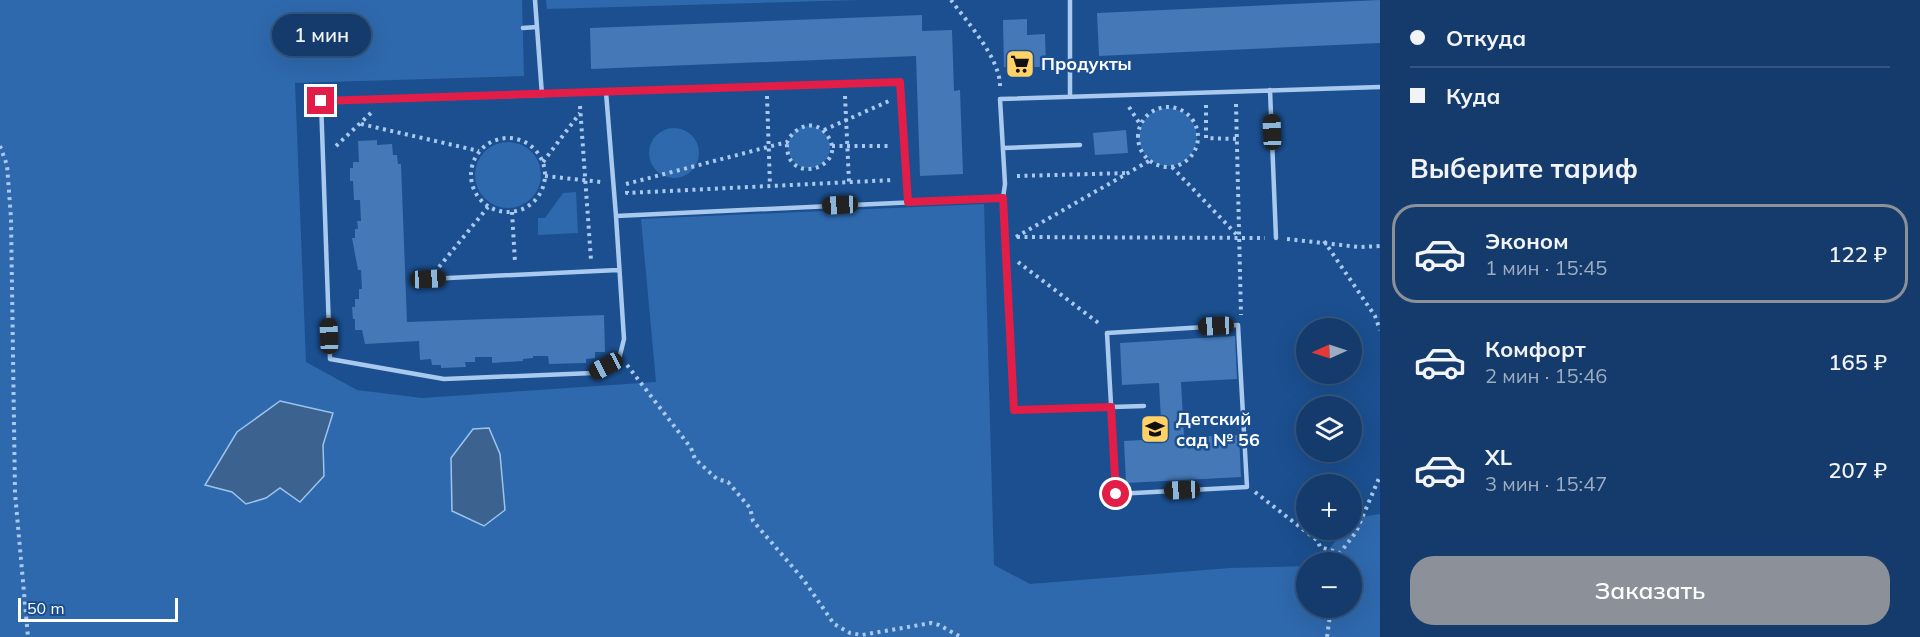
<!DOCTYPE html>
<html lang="ru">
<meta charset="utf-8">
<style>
body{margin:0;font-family:Mulish,sans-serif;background:#214673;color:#f1f3f6;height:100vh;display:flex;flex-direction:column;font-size:22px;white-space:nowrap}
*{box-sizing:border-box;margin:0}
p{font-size:20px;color:#9dadc1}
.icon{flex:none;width:33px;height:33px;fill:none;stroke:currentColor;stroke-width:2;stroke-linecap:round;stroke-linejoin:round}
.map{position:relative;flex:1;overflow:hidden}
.drawer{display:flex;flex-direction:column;background:#143b6b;width:540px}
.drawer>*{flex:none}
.hud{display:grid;align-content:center;height:132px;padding:0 30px;background:#143b6b}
.needle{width:39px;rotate:267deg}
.buttons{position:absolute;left:1296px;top:318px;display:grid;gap:12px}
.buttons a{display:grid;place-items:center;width:66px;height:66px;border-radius:50%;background:#143b6b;box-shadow:0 6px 24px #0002,0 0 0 2px #33557e;font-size:30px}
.scale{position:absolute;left:18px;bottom:15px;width:160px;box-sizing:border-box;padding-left:6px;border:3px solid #fff;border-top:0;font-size:16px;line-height:21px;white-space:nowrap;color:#fff;-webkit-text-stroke:4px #1b4f8f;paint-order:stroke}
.end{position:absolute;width:27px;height:27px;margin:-14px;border:8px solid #e11d48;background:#fff;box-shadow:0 0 0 3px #fff}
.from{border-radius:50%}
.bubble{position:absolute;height:42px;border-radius:21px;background:#143b6b;box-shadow:0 6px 24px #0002,0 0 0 2px #33557e;font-size:20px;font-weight:600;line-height:42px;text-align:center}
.car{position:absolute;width:18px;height:36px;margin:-18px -9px;border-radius:8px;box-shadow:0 0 4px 2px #0007;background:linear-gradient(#222 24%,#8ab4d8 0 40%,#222 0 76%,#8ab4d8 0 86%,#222 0)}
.hud b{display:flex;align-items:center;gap:21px;height:57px;font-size:22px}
.hud b+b{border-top:2px solid #33557e}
.hud i{width:15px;height:15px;background:#f1f3f6}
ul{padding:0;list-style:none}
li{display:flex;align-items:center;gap:18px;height:99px;margin:0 12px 9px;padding:0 18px;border:3px solid transparent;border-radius:24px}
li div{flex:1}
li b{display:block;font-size:22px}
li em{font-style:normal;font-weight:600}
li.on{border-color:#8c9099}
li>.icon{width:54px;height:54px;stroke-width:1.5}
h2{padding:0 30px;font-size:27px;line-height:72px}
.action{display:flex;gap:12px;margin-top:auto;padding:12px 30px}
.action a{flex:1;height:69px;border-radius:24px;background:#8c9099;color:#fff;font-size:24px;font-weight:600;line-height:69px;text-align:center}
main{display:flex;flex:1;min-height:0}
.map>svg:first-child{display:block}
.green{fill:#2e69ad;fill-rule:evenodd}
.water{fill:#3c6290;stroke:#9cc4f0;stroke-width:1.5}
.building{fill:#4478b7}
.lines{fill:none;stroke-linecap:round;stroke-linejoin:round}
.path{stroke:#a9c9ee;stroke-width:4;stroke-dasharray:3 4.5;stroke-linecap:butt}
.lane{stroke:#a9c9ee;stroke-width:4.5}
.route{stroke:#e11d48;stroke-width:8}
.labels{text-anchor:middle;stroke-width:5;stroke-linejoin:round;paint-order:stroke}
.poi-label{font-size:18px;font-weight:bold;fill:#fff;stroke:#1b4f8f;text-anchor:start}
</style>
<main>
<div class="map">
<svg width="1380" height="637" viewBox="0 0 1380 637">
<rect width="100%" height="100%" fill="#1b4f8f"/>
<!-- green -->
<path class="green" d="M 0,0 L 522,0 L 524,76 L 295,83 L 306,362 L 357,390 L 422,398 L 656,382 L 641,219 L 984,204 L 994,565 L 1030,584 L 1230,568 L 1306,566 L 1306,608 L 1352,608 L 1352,562 L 1318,562 L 1345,530 L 1352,530 L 1352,521 L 1354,518 L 1380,514 L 1380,637 L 0,637 ZM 280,401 L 333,413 L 323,445 L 324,476 L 301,502 L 280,488 L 266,498 L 246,504 L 232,492 L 206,485 Z
M 546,0 L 859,0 L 547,9 Z
M1139 137a29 29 0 1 1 58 0a29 29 0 1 1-58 0Z
M788 147a21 21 0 1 1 42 0a21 21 0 1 1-42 0Z
M649 153a25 25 0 1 1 50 0a25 25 0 1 1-50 0Z
M475 175a33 33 0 1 1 66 0a33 33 0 1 1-66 0Z
M 576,192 L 578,233 L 538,235 L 538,218 L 545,218 L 563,193 Z"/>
<!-- water -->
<path class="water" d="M 280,401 L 333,413 L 323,445 L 324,476 L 300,502 L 280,488 L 266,498 L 246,504 L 232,492 L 205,485 L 237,432 Z
M 489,428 L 500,454 L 505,510 L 484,526 L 452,511 L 451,458 L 473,429 Z"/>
<!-- building -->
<path class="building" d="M 1380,0 L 1380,43 L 1099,56 L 1097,13 Z
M 922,15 L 922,31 L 952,30 L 954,91 L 960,90 L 963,174 L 920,176 L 916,56 L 591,69 L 590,28 Z
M 1027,19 L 1027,35 L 1045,34 L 1046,67 L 1004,67 L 1003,20 Z
M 1126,130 L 1128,153 L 1095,155 L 1093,133 Z
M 377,140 L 377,145 L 392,144 L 393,155 L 397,155 L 398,164 L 401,164 L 407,322 L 604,315 L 605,352 L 595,352 L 595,358 L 586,359 L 586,363 L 549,364 L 548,356 L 533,356 L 533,358 L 523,359 L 523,361 L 492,363 L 492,357 L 475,357 L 475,362 L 465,362 L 466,367 L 441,368 L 441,365 L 432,365 L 431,359 L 420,360 L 419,341 L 365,344 L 362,330 L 355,330 L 355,319 L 353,319 L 352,307 L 355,307 L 355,299 L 359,299 L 359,289 L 362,289 L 361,270 L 358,270 L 352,238 L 355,238 L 355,229 L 358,229 L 357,221 L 361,221 L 360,200 L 354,200 L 353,181 L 350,181 L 350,168 L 353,168 L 353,162 L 359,162 L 358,141 Z
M 1235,336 L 1237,379 L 1181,382 L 1184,437 L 1239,435 L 1241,477 L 1126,483 L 1124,441 L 1162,439 L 1159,383 L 1122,385 L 1120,343 Z"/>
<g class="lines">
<!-- path -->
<path class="path" d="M 951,0 C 967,22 1000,58 1000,86
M 767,96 L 770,186
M 845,96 L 849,182
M 1236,104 L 1241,315
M 1206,105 L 1206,138 L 1237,139
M 580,106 L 591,260
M1138 137a30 30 0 1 1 60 0a30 30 0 1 1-60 0Z
M 1129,107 L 1140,124
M 361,124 L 479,151
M 824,130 L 889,101
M471 175a37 37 0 1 1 74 0a37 37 0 1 1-74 0Z
M 0,146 L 7,165 L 11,218 L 15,493 L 28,637
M 336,146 L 372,112
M 832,146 L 891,146
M 543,162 L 580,113
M 1172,167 L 1239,237
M 545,176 L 601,182
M 1017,176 L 1129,173
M 626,184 L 787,142 C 795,126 815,118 827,135 C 851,167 784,189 787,142
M 627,191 L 627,193 L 893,180
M 512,212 L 515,262
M 1016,237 L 1149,161
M 1017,237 L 1265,238
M 1287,239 L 1359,247 L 1380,246
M 1324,241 L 1375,316 L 1380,330
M 1018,262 L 1101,325
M 439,267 L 488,207
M 627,365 L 691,448 L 695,459 L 717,479 L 728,482 L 750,508 L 753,521 L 803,579 L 834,624 L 850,633 L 862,635 L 931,623 L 939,625 L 961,637
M 1255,492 L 1318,541 L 1320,547 L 1340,553
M 1339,562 L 1340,553 L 1356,532 L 1380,476
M 1327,637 L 1331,608"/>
<!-- lane -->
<path class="lane" d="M 535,0 L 542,95 L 606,92 L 616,216 L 1003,198 L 1005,184 L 1000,99 L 1380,87
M 1070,0 L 1070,97
M 523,28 L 537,27
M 1270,90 L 1276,238
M 606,92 L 900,82 L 907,202
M 542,95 L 321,101 L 330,359 L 444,379 L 593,373 L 619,359 L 624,339 L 616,216
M 1003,148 L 1080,145
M 1003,198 L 1014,410 L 1144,406
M 428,279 L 618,270
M 1238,325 L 1247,487 L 1116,494 L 1107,333 Z"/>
</g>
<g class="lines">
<!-- route -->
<path class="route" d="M 321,101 L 900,82 L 908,202 L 1003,198 L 1014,410 L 1111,407 L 1116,494"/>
</g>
<!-- icons -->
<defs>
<g id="supermarket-square" transform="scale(1.5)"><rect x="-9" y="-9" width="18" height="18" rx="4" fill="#ffd166" stroke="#1b4f8f"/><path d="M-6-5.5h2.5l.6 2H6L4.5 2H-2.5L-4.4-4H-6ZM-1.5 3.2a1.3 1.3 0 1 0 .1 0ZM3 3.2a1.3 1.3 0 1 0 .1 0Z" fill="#111"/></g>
<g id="school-square" transform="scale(1.5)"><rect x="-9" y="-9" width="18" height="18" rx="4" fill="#ffd166" stroke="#1b4f8f"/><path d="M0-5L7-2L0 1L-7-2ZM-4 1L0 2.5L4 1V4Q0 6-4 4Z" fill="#111"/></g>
</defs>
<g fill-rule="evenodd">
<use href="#supermarket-square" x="1020" y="64"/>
<use href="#school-square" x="1155" y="429"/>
</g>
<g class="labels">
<!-- poi labels -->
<g class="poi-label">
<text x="1041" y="70">Продукты</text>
<text x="1176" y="425">Детский<tspan x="1176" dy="21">сад № 56</tspan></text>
</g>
</g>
</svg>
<div class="buttons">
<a><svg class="needle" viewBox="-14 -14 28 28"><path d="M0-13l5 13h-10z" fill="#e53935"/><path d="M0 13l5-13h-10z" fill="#9dadc1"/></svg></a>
<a><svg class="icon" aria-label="layers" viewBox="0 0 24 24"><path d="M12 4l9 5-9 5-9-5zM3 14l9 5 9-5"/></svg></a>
<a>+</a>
<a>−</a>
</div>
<div class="scale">50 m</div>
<i class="end from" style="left:1116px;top:494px"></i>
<i class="end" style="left:321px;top:101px"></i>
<div class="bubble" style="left:272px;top:14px;width:99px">1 мин</div>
<i class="car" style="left:1272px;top:132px;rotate:358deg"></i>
<i class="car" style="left:840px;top:205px;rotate:267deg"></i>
<i class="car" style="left:428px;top:279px;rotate:87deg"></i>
<i class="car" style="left:1216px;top:326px;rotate:267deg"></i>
<i class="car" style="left:329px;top:336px;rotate:358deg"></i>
<i class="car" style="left:606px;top:366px;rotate:242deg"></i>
<i class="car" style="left:1182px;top:490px;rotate:267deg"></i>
</div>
<section class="drawer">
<div class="hud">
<b><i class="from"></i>Откуда</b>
<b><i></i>Куда</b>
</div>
<h2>Выберите тариф</h2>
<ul>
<li class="on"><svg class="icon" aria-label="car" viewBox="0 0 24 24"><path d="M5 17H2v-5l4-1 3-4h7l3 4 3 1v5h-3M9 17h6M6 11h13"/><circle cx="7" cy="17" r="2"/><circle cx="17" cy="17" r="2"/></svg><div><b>Эконом</b><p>1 мин · 15:45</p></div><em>122 ₽</em></li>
<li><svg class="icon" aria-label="car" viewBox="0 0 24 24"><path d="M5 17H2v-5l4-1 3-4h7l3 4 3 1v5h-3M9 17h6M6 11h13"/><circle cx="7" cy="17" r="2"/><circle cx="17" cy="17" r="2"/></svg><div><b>Комфорт</b><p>2 мин · 15:46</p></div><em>165 ₽</em></li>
<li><svg class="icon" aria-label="car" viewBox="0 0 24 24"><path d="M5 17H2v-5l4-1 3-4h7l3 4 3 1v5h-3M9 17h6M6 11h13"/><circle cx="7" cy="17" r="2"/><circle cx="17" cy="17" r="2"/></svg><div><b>XL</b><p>3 мин · 15:47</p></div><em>207 ₽</em></li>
</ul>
<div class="action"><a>Заказать</a></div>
</section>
</main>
